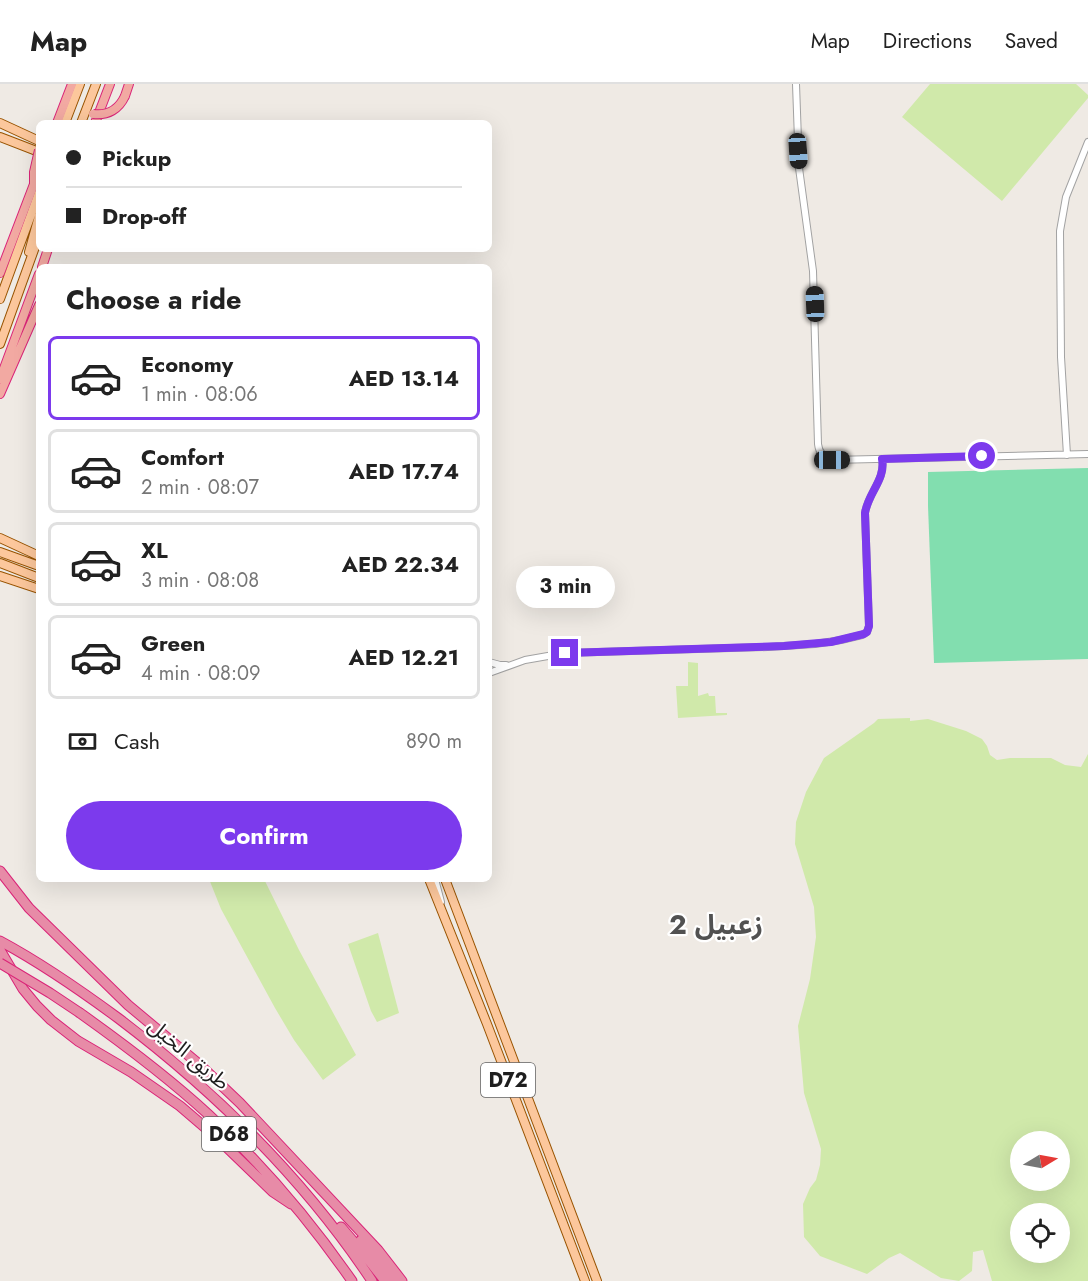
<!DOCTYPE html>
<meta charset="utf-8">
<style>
body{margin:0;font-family:Jost,"Noto Sans Arabic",sans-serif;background:#f6f6f6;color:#222;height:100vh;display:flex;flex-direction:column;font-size:22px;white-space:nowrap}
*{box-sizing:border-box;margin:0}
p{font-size:20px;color:#767676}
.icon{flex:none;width:33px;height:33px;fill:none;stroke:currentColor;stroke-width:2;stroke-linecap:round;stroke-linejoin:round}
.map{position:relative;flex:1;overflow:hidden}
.drawer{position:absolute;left:36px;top:180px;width:456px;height:618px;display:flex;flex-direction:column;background:#fff;border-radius:9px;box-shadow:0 6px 24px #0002}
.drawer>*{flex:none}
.top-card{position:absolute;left:36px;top:36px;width:456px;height:132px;border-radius:9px;box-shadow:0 6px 24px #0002;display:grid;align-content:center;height:132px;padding:0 30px;background:#fff}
.needle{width:39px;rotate:80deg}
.controls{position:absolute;left:1010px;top:1047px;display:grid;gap:12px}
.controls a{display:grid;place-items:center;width:60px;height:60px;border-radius:50%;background:#fff;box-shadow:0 6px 24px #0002;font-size:30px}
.end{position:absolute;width:27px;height:27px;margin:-14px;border:8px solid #7c3aed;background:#fff;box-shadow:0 0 0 3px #fff}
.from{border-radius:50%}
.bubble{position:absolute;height:42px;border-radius:21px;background:#fff;box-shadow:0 6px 24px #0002;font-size:20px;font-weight:700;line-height:42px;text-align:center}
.car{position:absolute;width:18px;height:36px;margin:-18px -9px;border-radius:8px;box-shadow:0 0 4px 2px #0007;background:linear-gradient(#222 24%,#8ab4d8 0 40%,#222 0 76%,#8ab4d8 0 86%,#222 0)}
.top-card b{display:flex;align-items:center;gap:21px;height:57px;font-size:22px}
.top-card b+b{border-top:2px solid #e0e0e0}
.top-card i{width:15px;height:15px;background:#222}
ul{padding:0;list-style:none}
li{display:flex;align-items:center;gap:18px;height:84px;margin:0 12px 9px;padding:0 18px;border:3px solid #e0e0e0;border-radius:9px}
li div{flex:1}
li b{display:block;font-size:22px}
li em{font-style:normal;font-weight:700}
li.selected{border-color:#7c3aed}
li>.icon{width:54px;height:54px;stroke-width:1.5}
h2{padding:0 30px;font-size:27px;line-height:72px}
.pay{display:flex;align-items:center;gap:15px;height:66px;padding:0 30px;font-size:22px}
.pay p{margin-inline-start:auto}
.primary-button{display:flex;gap:12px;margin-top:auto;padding:12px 30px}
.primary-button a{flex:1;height:69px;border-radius:36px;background:#7c3aed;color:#fff;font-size:24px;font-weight:700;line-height:69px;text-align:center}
header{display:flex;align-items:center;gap:36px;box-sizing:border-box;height:84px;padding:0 30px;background:#fff;border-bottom:2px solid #e0e0e0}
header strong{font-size:28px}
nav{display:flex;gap:33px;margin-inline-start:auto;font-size:21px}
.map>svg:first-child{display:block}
.grass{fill:#d0e9aa;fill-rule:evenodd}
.pitch{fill:#82deaf}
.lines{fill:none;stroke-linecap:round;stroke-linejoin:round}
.tertiary-casing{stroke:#a2a2a2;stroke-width:8}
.primary-casing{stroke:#985300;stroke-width:10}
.trunk-casing{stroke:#da2478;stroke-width:10}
.motorway-casing{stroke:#da2478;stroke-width:11}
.tertiary{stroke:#fff;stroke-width:6}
.primary{stroke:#fcc79c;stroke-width:8}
.trunk{stroke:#f2a9a2;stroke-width:8}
.motorway{stroke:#e78ba7;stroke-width:9}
.trunk-bridge-casing{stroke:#da2478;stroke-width:10;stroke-linecap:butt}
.motorway-bridge-casing{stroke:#da2478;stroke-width:11;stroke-linecap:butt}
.trunk-bridge{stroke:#f2a9a2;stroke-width:8}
.motorway-bridge{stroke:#e78ba7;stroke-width:9}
.route{stroke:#7c3aed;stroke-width:8}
.labels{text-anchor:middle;stroke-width:4.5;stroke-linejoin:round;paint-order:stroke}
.shield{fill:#fff;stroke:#626262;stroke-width:1.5}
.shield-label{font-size:20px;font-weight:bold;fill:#1e1e1e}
.street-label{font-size:21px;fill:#1e1e1e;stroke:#fff}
.district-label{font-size:27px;font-weight:bold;fill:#515151;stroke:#fff}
</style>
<header>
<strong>Map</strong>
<nav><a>Map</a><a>Directions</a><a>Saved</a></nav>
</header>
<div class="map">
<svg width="1088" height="1197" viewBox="0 0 1088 1197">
<rect width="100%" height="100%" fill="#efeae4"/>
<!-- grass -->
<path class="grass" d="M 930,0 L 1076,0 L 1088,11 L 1088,14 L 1002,117 L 902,33 Z
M 688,578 L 698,579 L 698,612 L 708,609 L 709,612 L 715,612 L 716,629 L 727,629 L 727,631 L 678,634 L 676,602 L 688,602 Z
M 910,634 L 910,637 L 928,635 L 966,647 L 982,655 L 987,662 L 990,671 L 997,676 L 1010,674 L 1051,674 L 1065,681 L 1081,683 L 1088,670 L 1088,1197 L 992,1197 L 983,1166 L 973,1168 L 972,1187 L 959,1197 L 941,1194 L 900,1169 L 889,1174 L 867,1190 L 820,1172 L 804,1153 L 803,1120 L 810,1104 L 816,1096 L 820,1081 L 821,1065 L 804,1009 L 798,942 L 810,895 L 816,853 L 814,823 L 795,760 L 796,738 L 806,708 L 824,674 L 874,639 L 878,635 ZM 1020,1058 L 1059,1058 L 1059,1096 L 1020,1096 ZM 1020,1130 L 1059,1130 L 1059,1168 L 1020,1168 Z
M 209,795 L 264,795 L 299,866 L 356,971 L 323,996 L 294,956 L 275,924 L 221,825 Z
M 378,849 L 399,929 L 377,938 L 371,927 L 348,860 Z"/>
<!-- pitch -->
<path class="pitch" d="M 1088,384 L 1088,575 L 934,579 L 928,422 L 928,388 Z"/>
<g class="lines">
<!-- tertiary casing -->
<g class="tertiary-casing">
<path id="tertiary" d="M 796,0 L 799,84 L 813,187 L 818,360 C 819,369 824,374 832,376 L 1088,370
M 1067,371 L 1061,273 L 1060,147 L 1066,113 L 1088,58
M 489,578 L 500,581 L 506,581
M 489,589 L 525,576 L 565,569 L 768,563 L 815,560 L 841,556 L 862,551 L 867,548 L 869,542 L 865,429 C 868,409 886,395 882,375
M 435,795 L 441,818"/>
</g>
<!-- primary casing -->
<g class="primary-casing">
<path id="primary" d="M 0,39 L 39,57
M 65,39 L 80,0
M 81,39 L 96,0
M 0,53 L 39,68
M 29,168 L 39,132
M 0,215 L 39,109
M 0,260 L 39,152
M 0,454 L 39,472
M 0,468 L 39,482
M 0,479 L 39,494
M 0,492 L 39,505
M 429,795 L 487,940 L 585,1197
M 445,795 L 597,1197"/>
</g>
<!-- trunk casing -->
<g class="trunk-casing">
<path id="trunk" d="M 125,12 L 129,0
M 57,39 L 72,0
M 95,39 L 110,0
M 42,183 L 48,165
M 0,189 L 39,87
M 0,295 L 39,190
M 0,310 L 39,221"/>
</g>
<!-- motorway casing -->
<g class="motorway-casing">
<path id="motorway" d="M 0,787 L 29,824 L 128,921 L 200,981 L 240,1019 L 378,1166 L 402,1197
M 0,857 C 41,879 80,906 118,934 C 216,1008 304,1095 372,1197
M 0,866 L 23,905 L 37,922 L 51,936 L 78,957 L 131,988 L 180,1022 L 215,1052 L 273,1108 L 291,1120
M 80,929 C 125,961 169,994 209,1031 C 262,1080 311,1138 352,1197
M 341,1143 L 359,1164 L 385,1197
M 361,1156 L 392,1197"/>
</g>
<!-- tertiary -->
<use href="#tertiary" class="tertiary"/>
<!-- primary -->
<use href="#primary" class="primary"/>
<!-- trunk -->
<use href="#trunk" class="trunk"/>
<!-- motorway -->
<use href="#motorway" class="motorway"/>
<!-- trunk-bridge casing -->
<g class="trunk-bridge-casing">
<path id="trunk-bridge" d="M 93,30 C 108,32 119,25 125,12
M 34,100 L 34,88 L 39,66"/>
</g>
<!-- motorway-bridge casing -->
<g class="motorway-bridge-casing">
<path id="motorway-bridge" d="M 0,879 L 50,909 L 80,929"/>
</g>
<!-- trunk-bridge -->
<use href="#trunk-bridge" class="trunk-bridge"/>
<!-- motorway-bridge -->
<use href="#motorway-bridge" class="motorway-bridge"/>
</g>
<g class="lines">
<!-- route -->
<path class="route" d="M 565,569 L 784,562 L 831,558 L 864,550 L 867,548 L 869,542 L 865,429 C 868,409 886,395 882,375 L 982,372"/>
</g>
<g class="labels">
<!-- shield labels -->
<g class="shield">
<rect x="481" y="979" width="54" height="34" rx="4.5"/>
<rect x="202" y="1033" width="54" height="34" rx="4.5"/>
</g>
<g class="shield-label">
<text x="508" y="1003">D72</text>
<text x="229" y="1057">D68</text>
</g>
<!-- street labels -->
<g class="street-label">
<text transform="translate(189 970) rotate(40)" y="7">طريق الخيل</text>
</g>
<!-- district labels -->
<g class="district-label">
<text x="716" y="850">زعبيل 2</text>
</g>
</g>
</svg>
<div class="controls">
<a><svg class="needle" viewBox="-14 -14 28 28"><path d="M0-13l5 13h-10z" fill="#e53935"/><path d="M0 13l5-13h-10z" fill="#767676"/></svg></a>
<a><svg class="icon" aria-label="locate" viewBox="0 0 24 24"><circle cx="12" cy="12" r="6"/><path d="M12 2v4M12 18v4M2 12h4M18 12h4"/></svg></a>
</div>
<i class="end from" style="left:982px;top:372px"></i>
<i class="end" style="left:565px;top:569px"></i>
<div class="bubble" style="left:516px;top:482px;width:99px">3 min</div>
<i class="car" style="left:798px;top:67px;rotate:176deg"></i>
<i class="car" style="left:815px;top:220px;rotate:358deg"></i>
<i class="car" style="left:832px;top:376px;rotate:90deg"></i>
<div class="top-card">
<b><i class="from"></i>Pickup</b>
<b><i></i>Drop-off</b>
</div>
<section class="drawer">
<h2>Choose a ride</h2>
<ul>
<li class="selected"><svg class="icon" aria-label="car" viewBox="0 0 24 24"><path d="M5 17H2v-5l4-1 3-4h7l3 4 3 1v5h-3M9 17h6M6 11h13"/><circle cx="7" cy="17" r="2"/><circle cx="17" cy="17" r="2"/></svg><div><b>Economy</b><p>1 min · 08:06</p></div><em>AED 13.14</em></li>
<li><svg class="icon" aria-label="car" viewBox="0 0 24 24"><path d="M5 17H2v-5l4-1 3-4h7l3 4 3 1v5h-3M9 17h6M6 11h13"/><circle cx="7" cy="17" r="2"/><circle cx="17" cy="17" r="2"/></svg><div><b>Comfort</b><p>2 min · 08:07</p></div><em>AED 17.74</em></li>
<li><svg class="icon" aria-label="car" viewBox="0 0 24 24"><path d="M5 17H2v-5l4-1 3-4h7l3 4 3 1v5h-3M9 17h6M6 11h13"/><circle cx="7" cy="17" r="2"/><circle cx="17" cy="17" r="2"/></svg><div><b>XL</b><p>3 min · 08:08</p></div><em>AED 22.34</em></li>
<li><svg class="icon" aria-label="car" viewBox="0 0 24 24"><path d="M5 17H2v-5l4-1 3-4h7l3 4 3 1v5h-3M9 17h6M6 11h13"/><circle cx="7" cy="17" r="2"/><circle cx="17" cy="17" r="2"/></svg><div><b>Green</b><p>4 min · 08:09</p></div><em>AED 12.21</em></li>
</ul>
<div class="pay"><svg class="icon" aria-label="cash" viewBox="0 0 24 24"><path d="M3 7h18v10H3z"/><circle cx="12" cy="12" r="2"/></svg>Cash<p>890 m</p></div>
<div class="primary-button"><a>Confirm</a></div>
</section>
</div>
